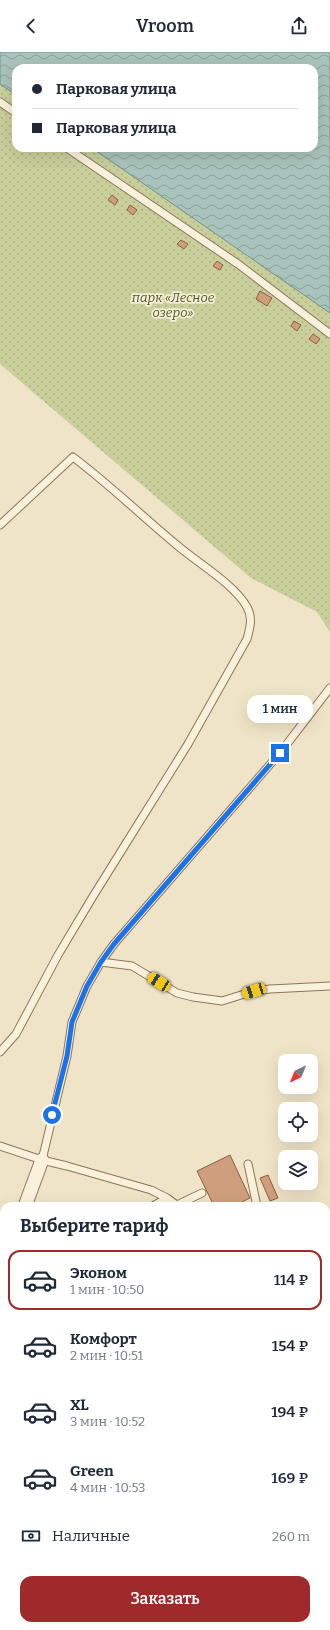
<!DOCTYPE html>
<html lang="ru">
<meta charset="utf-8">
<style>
body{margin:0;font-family:Bitter,serif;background:#f6f6f7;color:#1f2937;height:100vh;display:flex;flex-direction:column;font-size:15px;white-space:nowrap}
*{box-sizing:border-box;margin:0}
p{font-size:13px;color:#747a83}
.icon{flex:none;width:22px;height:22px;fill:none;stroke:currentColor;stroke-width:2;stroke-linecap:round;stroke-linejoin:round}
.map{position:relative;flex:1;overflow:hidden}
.sheet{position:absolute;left:0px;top:1150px;width:330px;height:428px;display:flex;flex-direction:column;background:#fff;border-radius:12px 12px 0 0;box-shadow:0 4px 16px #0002}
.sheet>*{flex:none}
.banner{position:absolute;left:12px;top:12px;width:306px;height:88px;border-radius:12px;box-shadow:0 4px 16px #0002;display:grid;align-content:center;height:88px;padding:0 20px;background:#fff}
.needle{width:26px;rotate:223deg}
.fabs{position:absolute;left:278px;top:1002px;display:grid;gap:8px}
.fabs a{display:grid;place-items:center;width:40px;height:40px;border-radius:8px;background:#fff;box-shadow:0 4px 16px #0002;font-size:20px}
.end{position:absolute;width:18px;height:18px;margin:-9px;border:5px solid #1a73e8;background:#fff;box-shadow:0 0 0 2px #fff}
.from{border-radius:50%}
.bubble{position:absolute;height:28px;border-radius:12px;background:#fff;box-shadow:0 4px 16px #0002;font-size:13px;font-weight:600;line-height:28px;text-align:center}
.car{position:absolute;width:12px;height:24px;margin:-12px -6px;border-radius:5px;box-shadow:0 0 3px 1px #0007;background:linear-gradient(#f5c518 24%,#345 0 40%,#f5c518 0 76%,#345 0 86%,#f5c518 0)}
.banner b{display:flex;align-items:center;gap:14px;height:38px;font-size:15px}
.banner b+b{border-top:1px solid #e0e1e3}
.banner i{width:10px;height:10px;background:#1f2937}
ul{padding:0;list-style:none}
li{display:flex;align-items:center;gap:12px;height:60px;margin:0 8px 6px;padding:0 12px;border:2px solid transparent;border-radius:12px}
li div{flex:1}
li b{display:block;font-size:15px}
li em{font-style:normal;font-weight:600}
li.active{border-color:#9e2a2b}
li>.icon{width:36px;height:36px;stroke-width:1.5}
h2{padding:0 20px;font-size:18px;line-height:48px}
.pay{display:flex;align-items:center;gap:10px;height:44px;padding:0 20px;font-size:15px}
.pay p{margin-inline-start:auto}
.primary-button{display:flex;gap:8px;margin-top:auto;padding:8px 20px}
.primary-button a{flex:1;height:46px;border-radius:12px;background:#9e2a2b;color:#fff;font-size:16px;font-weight:600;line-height:46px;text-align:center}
header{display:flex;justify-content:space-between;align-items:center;height:52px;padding:0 20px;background:#fff;font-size:18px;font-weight:600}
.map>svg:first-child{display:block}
.park{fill:url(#park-dots);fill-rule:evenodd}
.water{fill:url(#water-waves);stroke:#6f938a}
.building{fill:#cf9f7d;stroke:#8d5f41}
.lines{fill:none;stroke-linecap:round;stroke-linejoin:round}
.lane-casing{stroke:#8d765c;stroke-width:9}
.street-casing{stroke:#8d765c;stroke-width:15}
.lane{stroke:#faf1dc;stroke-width:7}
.street{stroke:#faf1dc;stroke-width:13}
.route{stroke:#1a73e8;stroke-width:5}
.labels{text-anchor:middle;stroke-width:3.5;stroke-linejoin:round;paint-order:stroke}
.park-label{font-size:13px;font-style:italic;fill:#4d5a26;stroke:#f7eed8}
</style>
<header><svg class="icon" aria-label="back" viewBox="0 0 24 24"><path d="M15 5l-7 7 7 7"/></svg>Vroom<svg class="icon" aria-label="share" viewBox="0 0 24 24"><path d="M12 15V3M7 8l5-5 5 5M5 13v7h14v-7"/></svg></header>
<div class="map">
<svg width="330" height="1578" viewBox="0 0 330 1578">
<defs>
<pattern id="park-dots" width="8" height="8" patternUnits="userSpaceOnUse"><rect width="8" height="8" fill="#c9cf9b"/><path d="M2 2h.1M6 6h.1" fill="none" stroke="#aeb285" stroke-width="1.8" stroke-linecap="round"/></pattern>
<pattern id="water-waves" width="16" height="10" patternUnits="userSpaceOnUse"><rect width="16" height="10" fill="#a9c4bc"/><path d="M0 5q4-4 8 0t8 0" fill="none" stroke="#8ba098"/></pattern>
</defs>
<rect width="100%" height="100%" fill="#f0e4c8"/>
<!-- park -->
<path class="park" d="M 0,0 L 330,0 L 330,580 L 317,560 L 251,526 L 0,312 ZM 16,16 L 314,16 L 314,96 L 16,96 Z"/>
<!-- water -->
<path class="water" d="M 0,0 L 330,0 L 330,261 L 92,96 L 314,96 L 314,16 L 16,16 L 16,43 L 0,32 Z"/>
<!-- building -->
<path class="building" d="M 112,143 L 118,148 L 115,153 L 108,148 Z
M 130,153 L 137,158 L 133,163 L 127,158 Z
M 181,188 L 188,192 L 184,197 L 177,192 Z
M 217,209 L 223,213 L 220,218 L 213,214 Z
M 260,239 L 272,246 L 267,254 L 256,247 Z
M 294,269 L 301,273 L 297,279 L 291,274 Z
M 313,282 L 320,287 L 316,292 L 309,287 Z
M 230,1103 L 250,1146 L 234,1154 L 214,1154 L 197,1119 Z
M 268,1123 L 278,1146 L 270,1149 L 260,1126 Z
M 0,1252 L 4,1254 L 4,1270 L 0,1267 Z
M 4,1453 L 4,1471 L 0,1468 L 0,1459 Z
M 267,1574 L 272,1574 L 278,1578 L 264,1578 Z"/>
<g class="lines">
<!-- lane casing -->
<g class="lane-casing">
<path id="lane" d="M 0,50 L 16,61
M 67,96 L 238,212 L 330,282
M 0,473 L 73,405 C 110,433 143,465 178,494 C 198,511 234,532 247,555 C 253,566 250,576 247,587 L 188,692 L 92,846 L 58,903 L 16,982 L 0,1000
M 101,910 L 132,914 L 177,941 L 193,945 L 222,949 L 254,939 L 270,937 L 330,934
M 0,1094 L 42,1108 L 67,1114 L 151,1138 L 167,1146 L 178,1154
M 42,1108 L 67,1004 L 72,970 L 87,934 L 101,910 L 114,892 L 280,701 L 330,636
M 248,1112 L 257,1154
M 177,1153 L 202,1141
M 153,1154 L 167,1146
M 326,1176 L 330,1176
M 0,1239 L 4,1239
M 3,1578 L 5,1574"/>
</g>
<!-- street casing -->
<g class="street-casing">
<path id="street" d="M 25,1154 L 42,1108
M 0,1221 L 4,1211
M 0,1278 L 4,1280
M 0,1501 L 4,1502
M 291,1574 L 298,1578"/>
</g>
<!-- lane -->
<use href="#lane" class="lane"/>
<!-- street -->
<use href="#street" class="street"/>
</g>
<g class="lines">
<!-- route -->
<path class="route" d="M 52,1063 L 67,1004 L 72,970 L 87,934 L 101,910 L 114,892 L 280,701"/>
</g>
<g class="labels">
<!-- park labels -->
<g class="park-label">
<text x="173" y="250">парк «Лесное<tspan x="173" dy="15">озеро»</tspan></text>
</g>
</g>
</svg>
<div class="fabs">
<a><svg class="needle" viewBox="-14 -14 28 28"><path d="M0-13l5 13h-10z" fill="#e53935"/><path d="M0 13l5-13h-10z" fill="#747a83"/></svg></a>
<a><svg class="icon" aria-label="locate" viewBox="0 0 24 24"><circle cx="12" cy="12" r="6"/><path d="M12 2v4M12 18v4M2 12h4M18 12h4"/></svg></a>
<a><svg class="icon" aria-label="layers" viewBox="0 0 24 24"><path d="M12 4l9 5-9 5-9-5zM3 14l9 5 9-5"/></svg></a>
</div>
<i class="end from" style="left:52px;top:1063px"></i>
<i class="end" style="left:280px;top:701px"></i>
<div class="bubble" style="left:247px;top:643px;width:66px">1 мин</div>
<i class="car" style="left:159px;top:930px;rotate:302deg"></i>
<i class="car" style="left:254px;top:939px;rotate:253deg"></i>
<div class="banner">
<b><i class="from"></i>Парковая улица</b>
<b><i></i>Парковая улица</b>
</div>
<section class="sheet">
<h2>Выберите тариф</h2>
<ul>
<li class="active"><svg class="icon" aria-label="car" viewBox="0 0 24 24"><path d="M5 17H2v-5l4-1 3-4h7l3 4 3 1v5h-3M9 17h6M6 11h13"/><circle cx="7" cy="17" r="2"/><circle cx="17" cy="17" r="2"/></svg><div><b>Эконом</b><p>1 мин · 10:50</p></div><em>114 ₽</em></li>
<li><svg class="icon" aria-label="car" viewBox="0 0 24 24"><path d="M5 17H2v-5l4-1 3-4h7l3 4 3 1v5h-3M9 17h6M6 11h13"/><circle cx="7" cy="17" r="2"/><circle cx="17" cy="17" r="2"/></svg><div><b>Комфорт</b><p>2 мин · 10:51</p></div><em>154 ₽</em></li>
<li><svg class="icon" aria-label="car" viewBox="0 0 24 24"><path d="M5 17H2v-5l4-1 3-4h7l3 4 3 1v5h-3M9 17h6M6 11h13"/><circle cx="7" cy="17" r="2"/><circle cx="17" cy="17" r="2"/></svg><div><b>XL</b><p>3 мин · 10:52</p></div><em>194 ₽</em></li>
<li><svg class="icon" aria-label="car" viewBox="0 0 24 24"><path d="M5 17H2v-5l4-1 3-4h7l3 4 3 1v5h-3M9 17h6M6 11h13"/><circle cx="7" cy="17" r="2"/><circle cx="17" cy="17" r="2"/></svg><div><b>Green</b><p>4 мин · 10:53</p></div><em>169 ₽</em></li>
</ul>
<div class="pay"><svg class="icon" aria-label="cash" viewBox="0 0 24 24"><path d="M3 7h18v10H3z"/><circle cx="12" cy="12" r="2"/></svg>Наличные<p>260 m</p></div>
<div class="primary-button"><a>Заказать</a></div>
</section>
</div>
